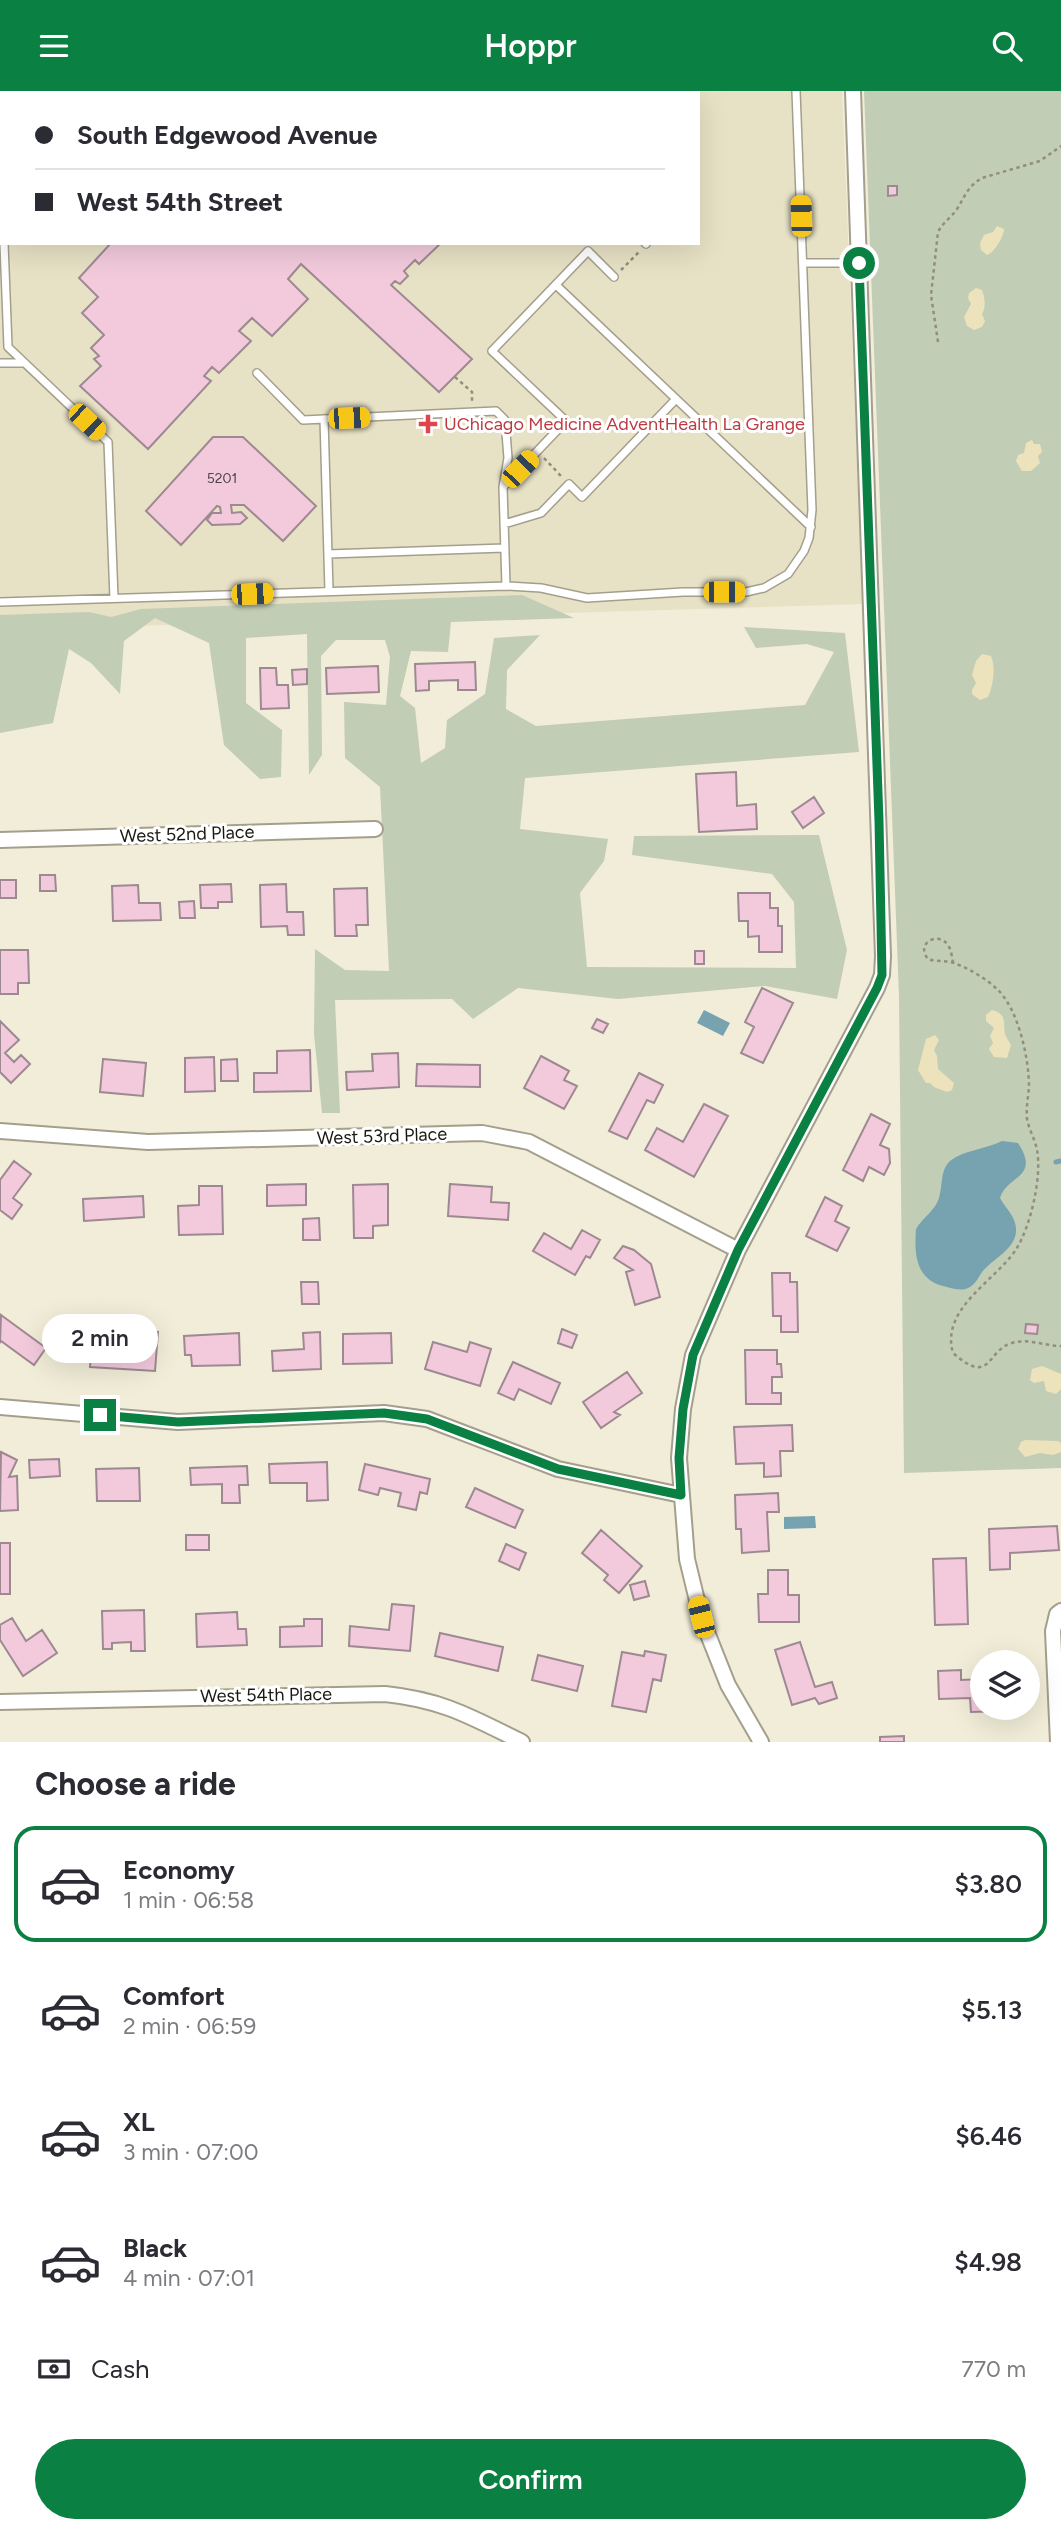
<!DOCTYPE html>
<meta charset="utf-8">
<style>
body{margin:0;font-family:Figtree,sans-serif;background:#f2f2f3;color:#2b2b33;height:100vh;display:flex;flex-direction:column;font-size:26px;white-space:nowrap}
*{box-sizing:border-box;margin:0}
p{font-size:23px;color:#7c7c81}
.icon{flex:none;width:38px;height:38px;fill:none;stroke:currentColor;stroke-width:2;stroke-linecap:round;stroke-linejoin:round}
.map{position:relative;height:1651px;overflow:hidden}
.panel{display:flex;flex-direction:column;background:#fff;flex:1}
.panel>*{flex:none}
.guide{position:absolute;left:0px;top:0px;width:700px;height:154px;box-shadow:0 7px 28px #0002;display:grid;align-content:center;height:154px;padding:0 35px;background:#fff}
.tools{position:absolute;left:970px;top:1559px;display:grid;gap:14px}
.tools a{display:grid;place-items:center;width:70px;height:70px;border-radius:50%;background:#fff;box-shadow:0 7px 28px #0002;font-size:35px}
.end{position:absolute;width:32px;height:32px;margin:-16px;border:9px solid #0b8043;background:#fff;box-shadow:0 0 0 4px #fff}
.from{border-radius:50%}
.bubble{position:absolute;height:49px;border-radius:24px;background:#fff;box-shadow:0 7px 28px #0002;font-size:23px;font-weight:600;line-height:49px;text-align:center}
.car{position:absolute;width:21px;height:42px;margin:-21px -10px;border-radius:9px;box-shadow:0 0 5px 2px #0007;background:linear-gradient(#f5c518 24%,#345 0 40%,#f5c518 0 76%,#345 0 86%,#f5c518 0)}
.guide b{display:flex;align-items:center;gap:24px;height:66px;font-size:26px}
.guide b+b{border-top:2px solid #e1e1e2}
.guide i{width:18px;height:18px;background:#2b2b33}
ul{padding:0;list-style:none}
li{display:flex;align-items:center;gap:21px;height:116px;margin:0 14px 10px;padding:0 21px;border:4px solid transparent;border-radius:21px}
li div{flex:1}
li b{display:block;font-size:26px}
li em{font-style:normal;font-weight:600}
li.active{border-color:#0b8043}
li>.icon{width:63px;height:63px;stroke-width:1.5}
h2{padding:0 35px;font-size:32px;line-height:84px}
.pay{display:flex;align-items:center;gap:18px;height:77px;padding:0 35px;font-size:26px}
.pay p{margin-inline-start:auto}
.primary-button{display:flex;gap:14px;margin-top:auto;padding:14px 35px}
.primary-button a{flex:1;height:80px;border-radius:42px;background:#0b8043;color:#fff;font-size:28px;font-weight:600;line-height:80px;text-align:center}
header{display:flex;justify-content:space-between;align-items:center;height:91px;padding:0 35px;background:#0b8043;color:#fff;font-size:32px;font-weight:600}
.map>svg:first-child{display:block}
.built{fill:#e7e1c5;fill-rule:evenodd}
.green{fill:#c2cdb5}
.sand{fill:#ece3bd}
.water{fill:#77a2b0}
.lines{fill:none;stroke-linecap:round;stroke-linejoin:round}
.stream{stroke:#77a2b0;stroke-width:5}
.building{fill:#f2cadc;stroke:#9e8992;stroke-width:2}
.service-casing{stroke:#a49f8c;stroke-width:10}
.minor-casing{stroke:#a49f8c;stroke-width:18}
.path{stroke:#918e7f;stroke-width:2.5;stroke-dasharray:3.5 3.5;stroke-linecap:butt}
.service{stroke:#fff;stroke-width:7}
.minor{stroke:#fff;stroke-width:14}
.route{stroke:#0b8043;stroke-width:9}
.health-dot{fill:#e0444e;stroke:#fff;stroke-width:2.5}
.labels{text-anchor:middle;stroke-width:6;stroke-linejoin:round;paint-order:stroke}
.number-label{font-size:14px;fill:#504444}
.health-label{font-size:18px;fill:#be3a42;stroke:#fff;text-anchor:start}
.street-label{font-size:18px;fill:#1a1811;stroke:#fff}
</style>
<header><svg class="icon" aria-label="menu" viewBox="0 0 24 24"><path d="M4 6h16M4 12h16M4 18h16"/></svg>Hoppr<svg class="icon" aria-label="search" viewBox="0 0 24 24"><circle cx="10" cy="10" r="6"/><path d="M15 15l6 6"/></svg></header>
<div class="map">
<svg width="1061" height="1651" viewBox="0 0 1061 1651">
<rect width="100%" height="100%" fill="#f1edd8"/>
<!-- built -->
<path class="built" d="M 0,0 L 842,0 L 863,513 L 0,539 ZM 2,2 L 698,2 L 698,152 L 2,152 Z"/>
<!-- green -->
<path class="green" d="M 864,0 L 1061,0 L 1061,1377 L 904,1382 L 899,904 Z
M 522,504 L 574,527 L 451,531 L 448,561 L 411,560 L 400,605 L 415,617 L 421,672 L 445,657 L 447,629 L 485,603 L 494,547 L 540,544 L 507,579 L 506,618 L 536,635 L 805,614 L 834,561 L 807,553 L 756,557 L 744,536 L 845,542 L 859,661 L 525,687 L 520,738 L 608,748 L 604,770 L 580,802 L 587,876 L 796,877 L 794,811 L 772,783 L 632,764 L 634,745 L 819,744 L 847,859 L 837,908 L 765,895 L 618,908 L 518,897 L 473,928 L 452,908 L 335,909 L 340,1022 L 322,1022 L 314,943 L 315,858 L 345,879 L 389,880 L 380,696 L 345,667 L 344,611 L 386,614 L 390,566 L 385,549 L 336,549 L 321,565 L 322,664 L 309,684 L 307,543 L 246,547 L 246,612 L 282,639 L 281,686 L 260,688 L 224,654 L 209,552 L 155,527 L 124,550 L 120,603 L 91,572 L 69,558 L 53,632 L 0,642 L 0,524 L 89,521 L 111,526 L 141,518 Z"/>
<!-- sand -->
<path class="sand" d="M 997,135 L 1004,138 C 1004,145 995,161 987,164 L 981,159 L 980,152 L 984,144 L 993,141 Z
M 976,197 L 982,199 C 985,206 986,217 982,223 L 985,230 L 982,236 L 974,239 L 967,235 L 964,226 L 971,213 L 968,207 L 969,202 Z
M 1032,349 L 1034,353 L 1040,353 L 1042,361 L 1038,365 L 1040,372 L 1031,380 L 1022,380 L 1016,370 L 1018,364 L 1024,362 L 1026,352 Z
M 982,563 L 991,565 C 996,577 993,595 988,606 L 980,609 L 972,603 L 972,599 L 976,592 L 972,584 L 976,570 Z
M 992,919 C 1007,923 1003,930 1005,943 C 1006,947 1009,950 1011,954 L 1007,967 L 994,966 L 989,958 L 993,952 L 990,945 L 994,937 L 986,930 L 986,924 Z
M 935,944 L 939,949 L 934,959 L 937,965 L 938,978 L 954,992 L 952,999 L 947,1001 L 934,996 L 930,992 L 926,992 L 918,979 L 926,948 Z
M 1042,1275 L 1061,1283 L 1061,1298 L 1056,1303 L 1046,1300 L 1044,1290 L 1034,1292 L 1030,1289 L 1032,1278 Z
M 1025,1349 L 1058,1350 L 1061,1352 L 1061,1361 L 1053,1364 L 1040,1362 L 1025,1366 L 1018,1358 L 1021,1351 Z"/>
<!-- water -->
<path class="water" d="M 704,919 L 730,932 L 723,945 L 697,932 Z
M 1002,1050 L 1018,1052 C 1041,1087 1007,1084 1000,1107 C 1006,1118 1017,1127 1016,1140 C 1016,1146 1013,1151 1010,1155 C 1002,1165 990,1171 982,1181 C 978,1187 975,1194 968,1197 C 962,1200 954,1198 947,1196 C 916,1190 914,1165 916,1138 C 923,1126 935,1120 939,1107 C 943,1094 940,1079 950,1070 C 964,1059 986,1058 1002,1050 Z
M 815,1425 L 816,1437 L 784,1438 L 784,1426 Z"/>
<g class="lines">
<!-- stream -->
<path class="stream" d="M 1056,1071 L 1061,1070"/>
</g>
<!-- building -->
<path class="building" d="M 51,0 L 398,0 L 49,2 Z
M 888,95 L 897,95 L 897,104 L 888,105 Z
M 111,152 L 441,152 L 419,173 L 415,169 L 404,180 L 408,185 L 400,193 L 395,190 L 391,194 L 472,268 L 439,301 L 301,173 L 288,188 L 308,208 L 272,245 L 252,227 L 239,240 L 251,250 L 219,282 L 212,276 L 204,285 L 211,290 L 148,358 L 80,295 L 101,275 L 94,268 L 99,265 L 91,257 L 104,244 L 82,222 L 98,206 L 79,187 Z
M 213,346 L 243,346 L 316,415 L 283,450 L 244,414 L 231,414 L 232,422 L 241,421 L 247,427 L 240,433 L 212,434 L 207,429 L 212,422 L 221,422 L 220,416 L 217,415 L 181,454 L 146,420 Z
M 475,571 L 476,599 L 458,599 L 458,589 L 429,590 L 429,599 L 416,600 L 415,573 Z
M 378,575 L 379,601 L 327,603 L 326,577 Z
M 260,577 L 276,577 L 277,594 L 288,594 L 289,617 L 261,618 Z
M 307,578 L 307,593 L 293,594 L 292,579 Z
M 736,681 L 737,715 L 756,713 L 757,738 L 699,741 L 696,683 Z
M 814,706 L 824,722 L 803,737 L 792,721 Z
M 40,784 L 55,784 L 56,800 L 40,800 Z
M 0,789 L 16,789 L 16,807 L 0,807 Z
M 231,793 L 232,811 L 218,811 L 218,817 L 201,817 L 200,794 Z
M 286,793 L 287,821 L 303,821 L 304,844 L 288,844 L 287,835 L 261,836 L 260,794 Z
M 138,794 L 139,812 L 160,812 L 161,829 L 113,830 L 112,795 Z
M 367,797 L 368,834 L 356,834 L 357,845 L 335,845 L 334,798 Z
M 738,802 L 770,802 L 770,817 L 778,817 L 778,835 L 782,835 L 782,861 L 759,861 L 759,845 L 748,846 L 748,830 L 739,830 Z
M 194,810 L 195,827 L 180,827 L 179,811 Z
M 0,859 L 28,859 L 29,892 L 18,892 L 18,903 L 0,903 Z
M 695,860 L 704,860 L 704,873 L 695,873 Z
M 762,897 L 793,912 L 763,972 L 741,962 L 754,936 L 745,931 Z
M 597,928 L 608,933 L 603,942 L 592,937 Z
M 0,930 L 19,949 L 5,962 L 14,971 L 21,964 L 30,973 L 11,992 L 0,981 Z
M 310,959 L 311,1000 L 254,1001 L 254,982 L 277,982 L 277,960 Z
M 398,962 L 399,996 L 347,999 L 346,981 L 373,980 L 372,963 Z
M 541,965 L 569,980 L 564,989 L 577,995 L 564,1018 L 524,997 Z
M 214,966 L 215,1000 L 185,1001 L 185,967 Z
M 103,968 L 146,972 L 143,1005 L 100,1001 Z
M 237,968 L 238,990 L 221,990 L 221,969 Z
M 417,973 L 480,974 L 480,996 L 416,995 Z
M 639,982 L 663,994 L 654,1012 L 647,1009 L 627,1048 L 609,1040 Z
M 704,1013 L 728,1025 L 694,1086 L 645,1059 L 657,1037 L 683,1051 Z
M 871,1023 L 890,1033 L 880,1054 L 889,1058 L 890,1072 L 884,1084 L 869,1076 L 863,1090 L 843,1079 Z
M 14,1070 L 31,1083 L 13,1107 L 22,1114 L 12,1128 L 0,1119 L 0,1089 Z
M 306,1093 L 306,1114 L 267,1115 L 267,1094 Z
M 388,1093 L 388,1134 L 373,1135 L 373,1147 L 354,1147 L 353,1094 Z
M 450,1093 L 492,1096 L 491,1111 L 509,1112 L 508,1129 L 448,1125 Z
M 199,1095 L 222,1095 L 223,1143 L 179,1144 L 178,1115 L 199,1114 Z
M 143,1105 L 144,1126 L 84,1130 L 83,1108 Z
M 825,1106 L 842,1115 L 835,1130 L 849,1137 L 837,1160 L 806,1145 Z
M 319,1127 L 320,1149 L 303,1149 L 303,1128 Z
M 582,1139 L 600,1149 L 590,1167 L 586,1165 L 575,1184 L 533,1160 L 544,1142 L 571,1158 Z
M 623,1155 L 634,1159 L 651,1173 L 660,1206 L 635,1214 L 626,1181 L 633,1179 L 614,1167 Z
M 772,1182 L 790,1182 L 790,1191 L 797,1191 L 798,1241 L 781,1241 L 781,1225 L 773,1225 Z
M 301,1191 L 318,1191 L 319,1213 L 302,1213 Z
M 1,1224 L 46,1257 L 34,1274 L 1,1250 L 0,1252 Z
M 1026,1233 L 1038,1234 L 1037,1243 L 1025,1242 Z
M 562,1238 L 577,1244 L 572,1257 L 558,1252 Z
M 141,1240 L 158,1241 L 155,1280 L 90,1276 L 92,1247 L 109,1248 L 109,1252 L 140,1255 Z
M 320,1241 L 321,1278 L 273,1280 L 272,1260 L 304,1258 L 303,1242 Z
M 239,1242 L 240,1274 L 192,1275 L 191,1264 L 185,1264 L 184,1245 Z
M 391,1242 L 392,1272 L 343,1273 L 343,1243 Z
M 433,1251 L 467,1261 L 470,1251 L 491,1258 L 480,1295 L 425,1278 Z
M 745,1259 L 777,1259 L 777,1273 L 781,1273 L 782,1286 L 772,1286 L 772,1302 L 781,1302 L 781,1313 L 746,1313 Z
M 513,1271 L 560,1292 L 551,1313 L 519,1298 L 514,1309 L 498,1302 Z
M 627,1281 L 642,1302 L 614,1321 L 620,1324 L 601,1337 L 583,1311 Z
M 792,1334 L 793,1360 L 780,1360 L 781,1385 L 764,1386 L 764,1372 L 736,1373 L 734,1336 Z
M 1,1361 L 17,1369 L 9,1386 L 17,1385 L 18,1419 L 0,1420 Z
M 59,1368 L 60,1385 L 30,1387 L 29,1369 Z
M 327,1371 L 328,1409 L 307,1410 L 307,1392 L 270,1392 L 269,1373 Z
M 365,1373 L 430,1388 L 427,1403 L 420,1401 L 416,1419 L 398,1415 L 401,1402 L 380,1397 L 378,1404 L 359,1399 Z
M 247,1375 L 248,1394 L 239,1394 L 240,1412 L 222,1412 L 222,1393 L 191,1394 L 190,1377 Z
M 139,1377 L 140,1410 L 97,1410 L 96,1378 Z
M 475,1397 L 523,1419 L 515,1437 L 466,1416 Z
M 778,1402 L 779,1421 L 767,1421 L 769,1460 L 742,1462 L 741,1438 L 736,1438 L 735,1404 Z
M 1057,1435 L 1059,1459 L 1010,1462 L 1010,1478 L 990,1479 L 989,1438 Z
M 601,1439 L 642,1475 L 619,1502 L 604,1489 L 608,1484 L 582,1462 Z
M 186,1444 L 209,1444 L 209,1459 L 186,1459 Z
M 0,1452 L 10,1452 L 10,1503 L 0,1503 Z
M 506,1453 L 526,1462 L 519,1479 L 499,1470 Z
M 966,1467 L 968,1533 L 935,1534 L 933,1468 Z
M 768,1479 L 788,1479 L 788,1504 L 799,1504 L 799,1531 L 759,1531 L 758,1503 L 768,1503 Z
M 645,1490 L 649,1505 L 634,1509 L 630,1494 Z
M 392,1513 L 414,1515 L 410,1560 L 349,1555 L 350,1535 L 389,1539 Z
M 144,1519 L 145,1560 L 131,1560 L 131,1551 L 112,1552 L 112,1558 L 103,1558 L 102,1520 Z
M 237,1521 L 238,1538 L 246,1538 L 247,1554 L 197,1556 L 196,1523 Z
M 12,1527 L 26,1550 L 42,1539 L 57,1562 L 23,1585 L 0,1549 L 0,1534 Z
M 304,1528 L 322,1528 L 322,1555 L 280,1556 L 280,1536 L 304,1535 Z
M 440,1542 L 503,1556 L 498,1580 L 435,1565 Z
M 800,1551 L 815,1596 L 832,1591 L 837,1607 L 819,1613 L 815,1607 L 792,1614 L 775,1559 Z
M 645,1560 L 666,1564 L 661,1590 L 653,1588 L 646,1621 L 612,1615 L 622,1561 L 644,1565 Z
M 538,1564 L 583,1575 L 577,1600 L 532,1589 Z
M 961,1579 L 961,1589 L 982,1588 L 982,1617 L 1005,1617 L 1005,1620 L 971,1621 L 970,1607 L 939,1608 L 938,1580 Z
M 904,1645 L 904,1651 L 880,1651 L 880,1646 Z"/>
<g class="lines">
<!-- service casing -->
<g class="service-casing">
<path id="service" d="M 611,0 L 613,2
M 0,46 L 2,96
M 4,152 L 8,256 L 108,351 L 114,507
M 645,152 L 646,153
M 803,172 L 859,172
M 556,194 L 811,436
M 0,272 L 24,272
M 257,282 L 303,329 L 496,320 L 505,329 L 508,367 L 503,396 L 506,495
M 324,328 L 329,500
M 504,395 L 566,330 L 492,260 L 588,160 L 614,186
M 504,433 L 541,422 L 569,393 L 582,406 L 676,308
M 328,463 L 504,457
M 0,511 L 506,495 L 541,497 L 587,507 L 683,501 L 746,501 L 764,497 L 788,483 L 804,460 L 809,447 L 812,419 L 796,0"/>
</g>
<!-- minor casing -->
<g class="minor-casing">
<path id="minor" d="M 0,749 L 375,738
M 0,1040 L 148,1051 L 482,1042 L 529,1051 L 738,1159
M 0,1316 L 178,1331 L 384,1322 L 427,1328 L 558,1378 L 681,1404
M 0,1611 L 385,1603 C 443,1609 471,1626 522,1651
M 761,1651 L 728,1594 L 701,1526 L 687,1468 L 679,1367 L 683,1318 L 693,1264 L 738,1159 L 877,897 L 882,884 L 883,865 L 853,0
M 1058,1651 L 1053,1540 L 1057,1523 L 1061,1520"/>
</g>
<!-- path -->
<path class="path" d="M 621,179 L 639,161
M 938,251 L 931,204 L 938,141 C 943,131 951,127 957,118 C 965,105 968,95 982,87 L 1040,70 L 1061,55
M 455,286 L 472,301 L 472,310
M 544,367 L 561,385
M 953,872 C 952,866 951,858 948,854 C 938,840 915,852 928,868 C 936,871 945,869 954,872 C 970,878 987,888 999,900 C 1019,921 1029,968 1029,996 C 1028,1007 1026,1017 1027,1028 C 1029,1039 1035,1048 1037,1059 C 1042,1086 1031,1133 1017,1157 C 996,1190 940,1217 953,1262 C 992,1296 986,1259 1012,1252 C 1028,1247 1045,1255 1061,1255"/>
<!-- service -->
<use href="#service" class="service"/>
<!-- minor -->
<use href="#minor" class="minor"/>
</g>
<g class="lines">
<!-- route -->
<path class="route" d="M 100,1324 L 178,1331 L 384,1322 L 427,1328 L 558,1378 L 681,1404 L 679,1367 L 683,1318 L 693,1264 L 738,1159 L 877,897 L 882,884 L 879,730 L 859,172"/>
</g>
<!-- markers -->
<path class="health-dot" d="M424.5 322.5h7v7h7v7h-7v7h-7v-7h-7v-7h7z"/>
<g class="labels">
<!-- number labels -->
<g class="number-label">
<text x="222" y="392">5201</text>
</g>
<!-- health labels -->
<g class="health-label">
<text x="444" y="339">UChicago Medicine AdventHealth La Grange</text>
</g>
<!-- street labels -->
<g class="street-label">
<text transform="translate(187 743) rotate(-2)" y="6">West 52nd Place</text>
<text transform="translate(382 1045) rotate(-2)" y="6">West 53rd Place</text>
<text transform="translate(266 1604) rotate(-1)" y="6">West 54th Place</text>
</g>
</g>
</svg>
<div class="tools">
<a><svg class="icon" aria-label="layers" viewBox="0 0 24 24"><path d="M12 4l9 5-9 5-9-5zM3 14l9 5 9-5"/></svg></a>
</div>
<i class="end from" style="left:859px;top:172px"></i>
<i class="end" style="left:100px;top:1324px"></i>
<div class="bubble" style="left:42px;top:1223px;width:116px">2 min</div>
<i class="car" style="left:801px;top:125px;rotate:358deg"></i>
<i class="car" style="left:349px;top:327px;rotate:88deg"></i>
<i class="car" style="left:87px;top:331px;rotate:133deg"></i>
<i class="car" style="left:520px;top:378px;rotate:44deg"></i>
<i class="car" style="left:724px;top:501px;rotate:90deg"></i>
<i class="car" style="left:252px;top:503px;rotate:88deg"></i>
<i class="car" style="left:701px;top:1526px;rotate:346deg"></i>
<div class="guide">
<b><i class="from"></i>South Edgewood Avenue</b>
<b><i></i>West 54th Street</b>
</div>
</div>
<section class="panel">
<h2>Choose a ride</h2>
<ul>
<li class="active"><svg class="icon" aria-label="car" viewBox="0 0 24 24"><path d="M5 17H2v-5l4-1 3-4h7l3 4 3 1v5h-3M9 17h6M6 11h13"/><circle cx="7" cy="17" r="2"/><circle cx="17" cy="17" r="2"/></svg><div><b>Economy</b><p>1 min · 06:58</p></div><em>$3.80</em></li>
<li><svg class="icon" aria-label="car" viewBox="0 0 24 24"><path d="M5 17H2v-5l4-1 3-4h7l3 4 3 1v5h-3M9 17h6M6 11h13"/><circle cx="7" cy="17" r="2"/><circle cx="17" cy="17" r="2"/></svg><div><b>Comfort</b><p>2 min · 06:59</p></div><em>$5.13</em></li>
<li><svg class="icon" aria-label="car" viewBox="0 0 24 24"><path d="M5 17H2v-5l4-1 3-4h7l3 4 3 1v5h-3M9 17h6M6 11h13"/><circle cx="7" cy="17" r="2"/><circle cx="17" cy="17" r="2"/></svg><div><b>XL</b><p>3 min · 07:00</p></div><em>$6.46</em></li>
<li><svg class="icon" aria-label="car" viewBox="0 0 24 24"><path d="M5 17H2v-5l4-1 3-4h7l3 4 3 1v5h-3M9 17h6M6 11h13"/><circle cx="7" cy="17" r="2"/><circle cx="17" cy="17" r="2"/></svg><div><b>Black</b><p>4 min · 07:01</p></div><em>$4.98</em></li>
</ul>
<div class="pay"><svg class="icon" aria-label="cash" viewBox="0 0 24 24"><path d="M3 7h18v10H3z"/><circle cx="12" cy="12" r="2"/></svg>Cash<p>770 m</p></div>
<div class="primary-button"><a>Confirm</a></div>
</section>
